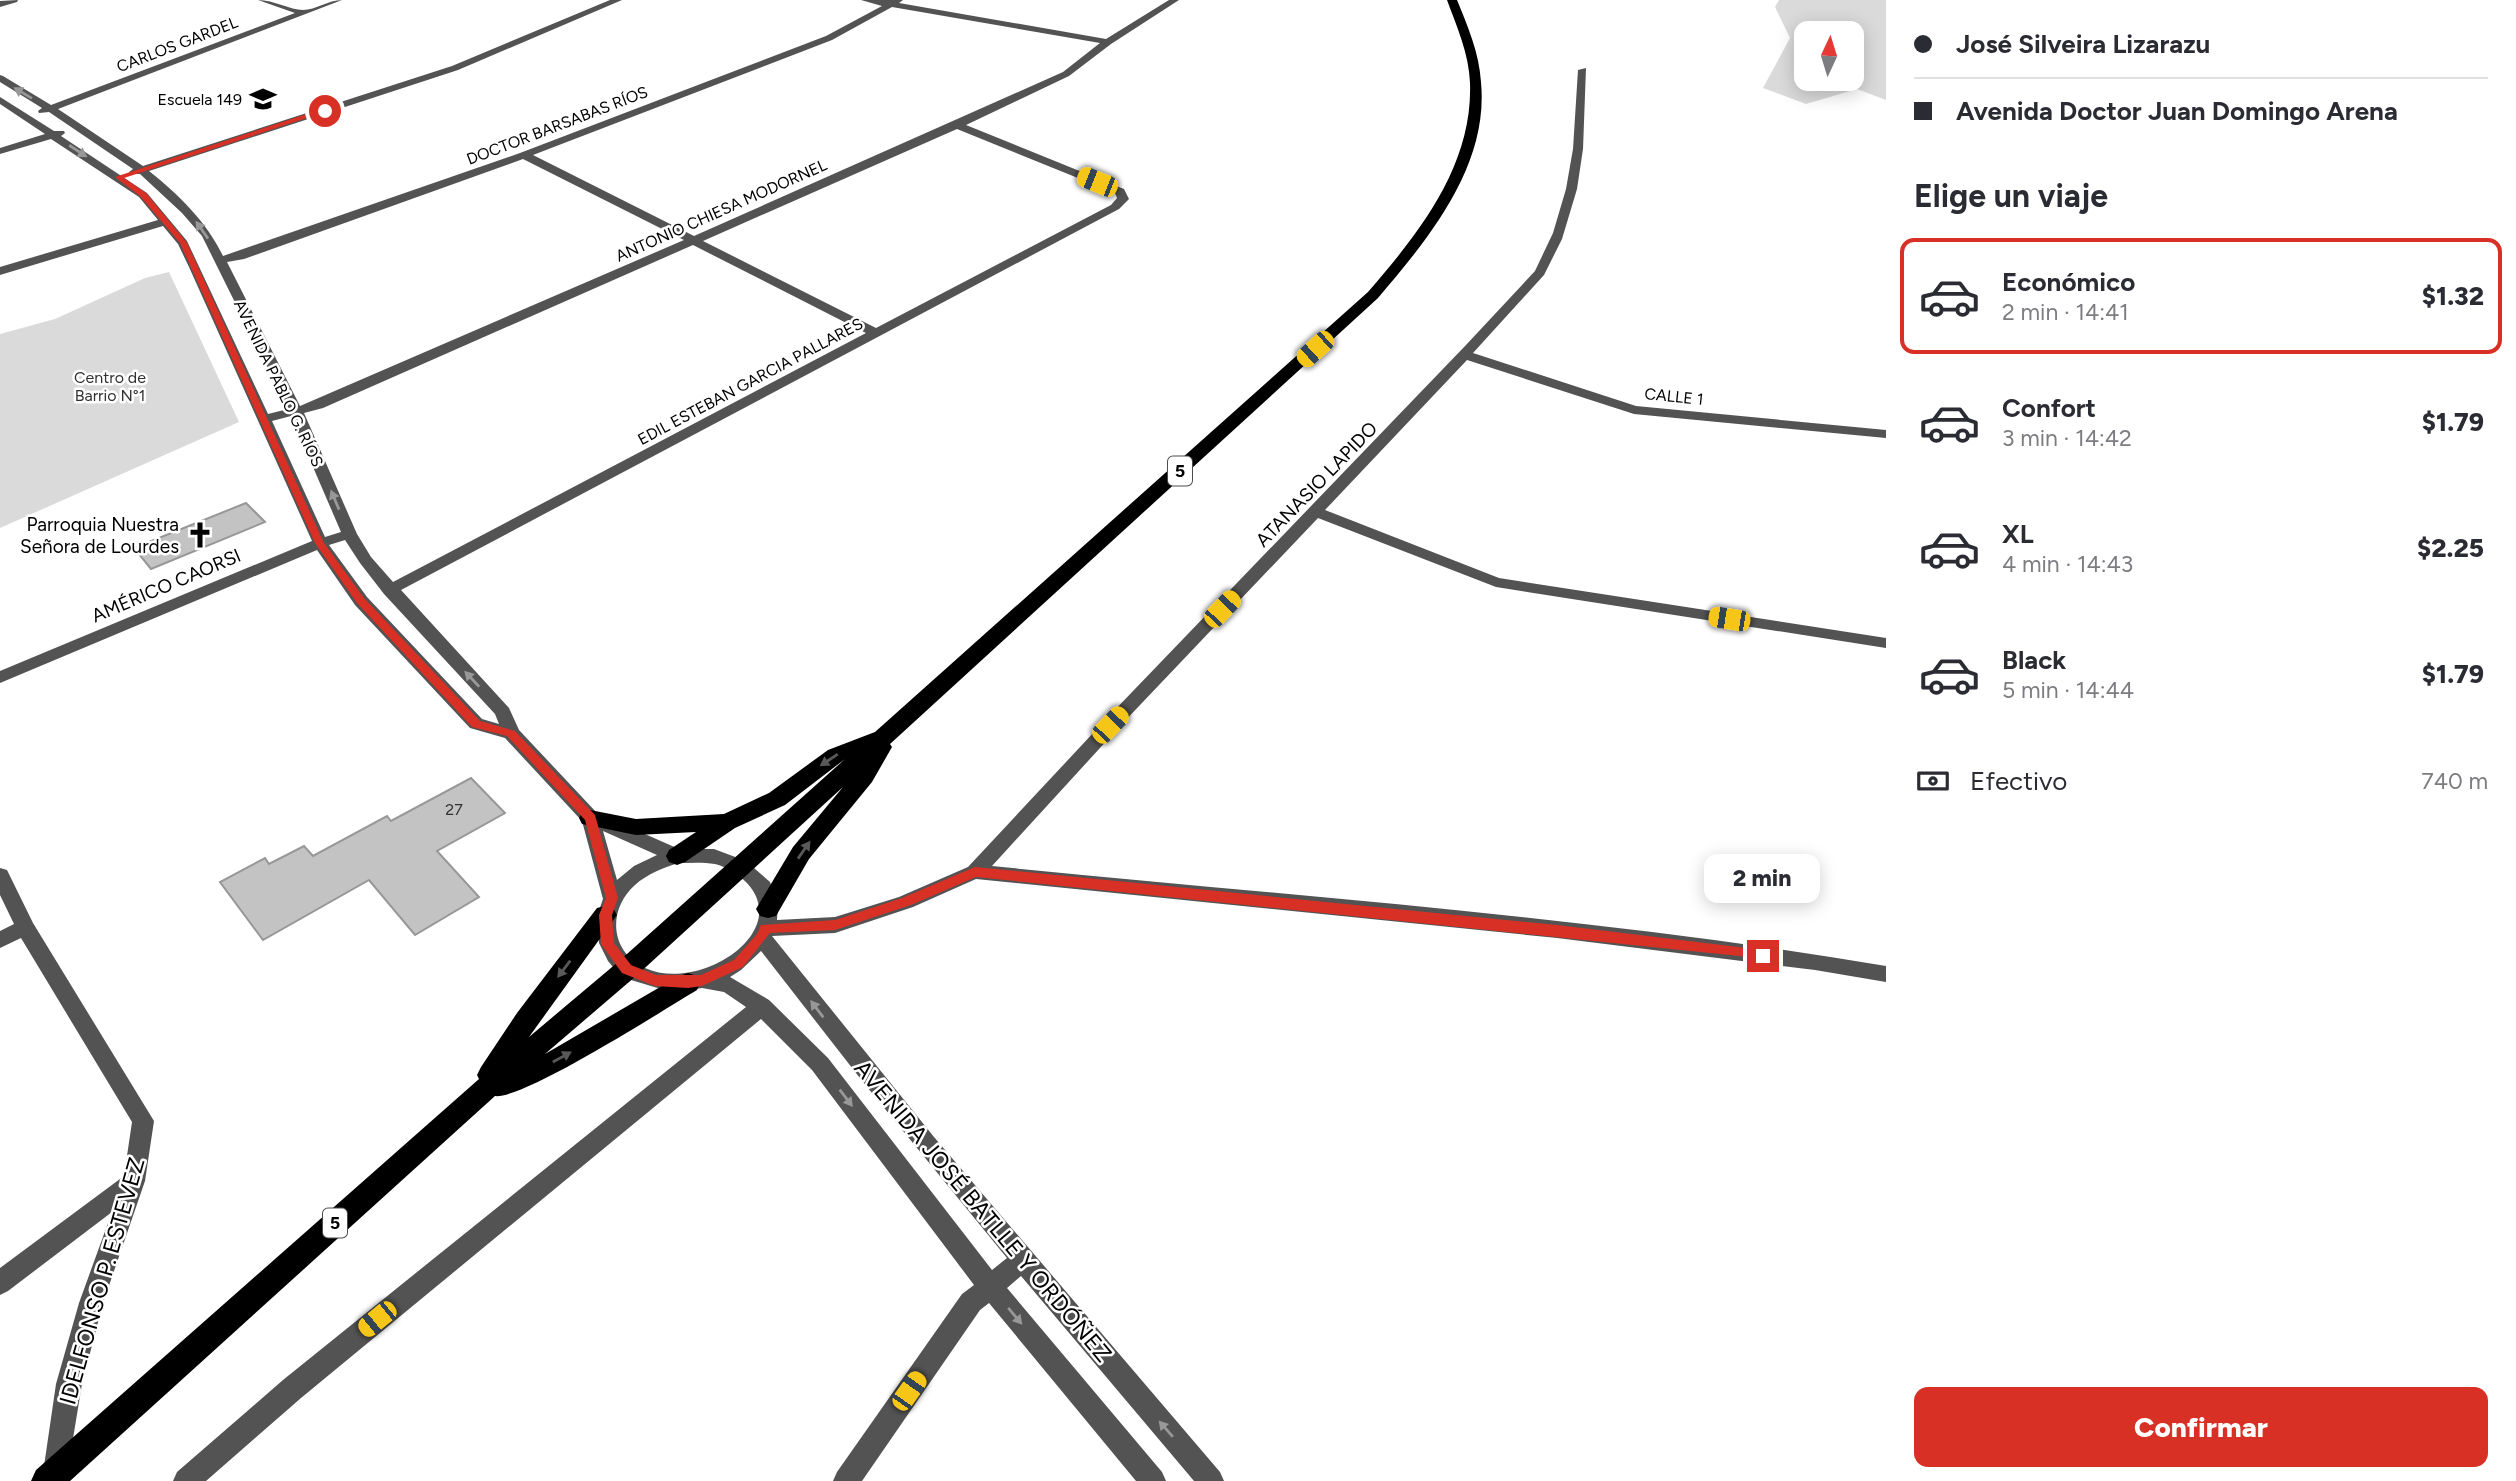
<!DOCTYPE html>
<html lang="es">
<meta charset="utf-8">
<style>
body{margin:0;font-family:Figtree,sans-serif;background:#f7f7f7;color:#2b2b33;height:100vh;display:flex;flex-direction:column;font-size:26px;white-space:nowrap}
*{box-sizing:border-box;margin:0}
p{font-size:23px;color:#7c7c81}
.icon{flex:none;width:38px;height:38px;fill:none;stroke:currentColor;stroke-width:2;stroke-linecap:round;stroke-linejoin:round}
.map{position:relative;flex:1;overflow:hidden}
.side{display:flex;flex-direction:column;background:#fff;width:630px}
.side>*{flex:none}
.top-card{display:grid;align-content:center;height:154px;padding:0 28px;background:#fff}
.needle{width:46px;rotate:4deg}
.tools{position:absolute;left:1794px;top:21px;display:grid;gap:14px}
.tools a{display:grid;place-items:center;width:70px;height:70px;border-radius:14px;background:#fff;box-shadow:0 4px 18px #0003;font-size:35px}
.end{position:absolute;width:32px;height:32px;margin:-16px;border:9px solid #d93025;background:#fff;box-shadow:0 0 0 4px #fff}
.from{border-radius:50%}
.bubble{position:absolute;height:49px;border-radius:14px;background:#fff;box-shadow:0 4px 18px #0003;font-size:23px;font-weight:800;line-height:49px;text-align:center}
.car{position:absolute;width:21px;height:42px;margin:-21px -10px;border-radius:9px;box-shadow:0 0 5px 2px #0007;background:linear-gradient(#f5c518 24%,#345 0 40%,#f5c518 0 76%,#345 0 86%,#f5c518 0)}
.top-card b{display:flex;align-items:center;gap:24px;height:66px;font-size:26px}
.top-card b+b{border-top:2px solid #e1e1e2}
.top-card i{width:18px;height:18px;background:#2b2b33}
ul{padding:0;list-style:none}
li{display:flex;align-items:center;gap:21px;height:116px;margin:0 14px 10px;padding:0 14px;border:4px solid transparent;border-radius:14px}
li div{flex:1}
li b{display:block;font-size:26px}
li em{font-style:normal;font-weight:800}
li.current{border-color:#d93025}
li>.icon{width:63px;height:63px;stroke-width:1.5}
h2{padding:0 28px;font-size:32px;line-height:84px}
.pay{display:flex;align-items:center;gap:18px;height:77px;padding:0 28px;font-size:26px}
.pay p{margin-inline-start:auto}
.cta{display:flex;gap:14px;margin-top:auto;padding:14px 28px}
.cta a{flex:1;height:80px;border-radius:14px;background:#d93025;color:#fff;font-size:28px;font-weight:800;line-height:80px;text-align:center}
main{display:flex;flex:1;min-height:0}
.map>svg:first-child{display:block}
.green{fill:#dadada;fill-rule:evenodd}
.building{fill:#c3c3c3;stroke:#979797;stroke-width:2}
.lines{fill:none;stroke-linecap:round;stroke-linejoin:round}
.minor{fill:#535353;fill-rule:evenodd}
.highway{fill:#000;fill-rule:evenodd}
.oneway{fill:#989898}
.oneway2{fill:#595959}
.route{fill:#d93025}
.labels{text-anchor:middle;stroke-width:5;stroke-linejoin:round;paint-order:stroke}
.far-street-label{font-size:16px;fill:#000;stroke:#fff}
.far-poi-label{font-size:16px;fill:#000;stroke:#fff;text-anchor:end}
.far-park-label{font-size:16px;fill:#313131;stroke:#fff}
.number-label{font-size:16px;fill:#313131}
.shield{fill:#fff;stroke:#4c4c4c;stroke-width:2}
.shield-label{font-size:18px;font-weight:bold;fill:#000}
.street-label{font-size:19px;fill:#000;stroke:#fff}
.poi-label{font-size:19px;fill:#000;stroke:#fff;text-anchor:end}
.near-street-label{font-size:23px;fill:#000;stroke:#fff}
</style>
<main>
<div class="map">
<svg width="1886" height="1481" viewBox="0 0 1886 1481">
<rect width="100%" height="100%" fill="#fff"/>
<!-- green -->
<path class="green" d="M 1779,0 L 1886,0 L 1886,100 L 1857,89 L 1806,104 L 1763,88 L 1790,38 L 1775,7 ZM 1806,33 L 1852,33 L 1852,79 L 1806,79 Z
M 169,272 L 239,422 L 0,528 L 0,334 L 55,319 L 145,278 Z"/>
<!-- building -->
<path class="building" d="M 246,503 L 265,522 L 151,569 L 134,548 Z
M 471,778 L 505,813 L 437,851 L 479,897 L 415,935 L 369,880 L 263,940 L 220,882 L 265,858 L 269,864 L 304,846 L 313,856 L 387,816 L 391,821 Z"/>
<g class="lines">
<!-- minor -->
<path class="minor" d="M 18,0 L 17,2 L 0,7 L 0,1 Z
M 258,0 C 274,0 290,10 303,10 C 316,10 328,0 342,0 L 58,109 L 143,166 L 452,66 L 610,0 L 622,0 L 458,70 L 149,171 C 179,195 206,221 223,256 L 520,153 L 826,36 L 882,6 L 861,0 L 903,0 L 899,3 L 1106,39 L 1169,0 L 1179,0 L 1111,44 L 1069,76 L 966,125 L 1124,189 L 1129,199 L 1119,209 L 401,590 L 509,708 L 519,730 L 597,813 L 679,849 L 714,849 L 746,861 L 770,882 L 778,904 L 777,920 L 835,917 L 899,897 L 968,867 L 1109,716 L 1466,345 L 1535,271 L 1553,233 L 1566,189 L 1573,149 L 1578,70 L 1586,68 L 1583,149 L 1577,189 L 1562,239 L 1544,275 L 1473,353 L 1636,406 L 1886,430 L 1886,438 L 1634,414 L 1467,360 L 1325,510 L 1499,578 L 1886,638 L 1886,648 L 1496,587 L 1318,518 L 1121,725 L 992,866 C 1290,896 1590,916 1886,966 L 1886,982 L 1815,970 L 1557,938 L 976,879 L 913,907 L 835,933 L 772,936 L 934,1137 L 1220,1472 L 1224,1481 L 1194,1481 L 1021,1276 L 1007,1288 L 1162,1472 L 1166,1481 L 1136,1481 L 989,1303 L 980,1310 L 862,1481 L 833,1481 L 837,1472 L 962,1294 L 974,1285 L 812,1070 L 761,1019 L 301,1398 L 206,1481 L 173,1481 L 177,1472 L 283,1380 L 746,1007 L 724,992 L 702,988 L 685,991 L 661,989 L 631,980 L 617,972 L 608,961 L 599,943 L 597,916 L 603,899 L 582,821 L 505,738 L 470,728 L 355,605 L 317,550 L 0,683 L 0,671 L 312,541 L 189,267 L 178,244 L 163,226 L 0,275 L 0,267 L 158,220 L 139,197 L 51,139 L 0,154 L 0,148 L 45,134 L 0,104 L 0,97 L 54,131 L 64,131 L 65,133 L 61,136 L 147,193 L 187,241 L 268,414 L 288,409 L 202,236 L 182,213 L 140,174 L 130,174 L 129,172 L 133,169 L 49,112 L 39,113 L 38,111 L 42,108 L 0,82 L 0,75 L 3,76 L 51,105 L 295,13 ZM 892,7 L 1100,43 L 1063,72 L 694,236 L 533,155 L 832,40 ZM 957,129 L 1115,193 L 1117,198 L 1111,205 L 876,328 L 703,241 ZM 523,159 L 684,240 L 300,406 L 227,262 L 244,259 ZM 693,245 L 866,333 L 393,582 L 371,557 L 357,534 L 304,413 L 323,408 ZM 291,416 L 341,532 L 325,537 L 272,421 ZM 345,540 L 360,563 L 384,594 L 495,714 L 499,724 L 482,719 L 367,597 L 329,545 ZM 603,831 L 657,855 L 634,866 L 617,880 ZM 678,863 C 690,863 703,862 715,864 C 727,867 738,874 747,883 C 793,933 698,993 645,968 C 610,952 607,910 635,885 C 647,874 663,868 678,863 ZM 761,951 L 863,1082 L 1007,1258 L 992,1270 L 828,1058 L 769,1000 L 730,977 L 741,970 Z
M 0,868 L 7,870 L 33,923 L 154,1121 L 145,1181 L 103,1303 L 82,1384 L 66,1481 L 46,1481 L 43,1473 L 56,1384 L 79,1303 L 112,1212 L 8,1291 L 0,1295 L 0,1268 L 124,1176 L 132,1122 L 21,938 L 0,948 L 0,931 L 14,924 L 0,895 Z"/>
<!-- highway -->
<path class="highway" d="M 1447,0 L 1457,0 C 1468,27 1479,52 1481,82 C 1489,166 1429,238 1378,298 L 890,744 L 892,747 L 872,782 L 809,859 L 776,916 L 768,918 L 760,916 L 756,909 L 793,847 L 843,787 L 636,976 L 545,1054 L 679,976 L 688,973 L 697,976 L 700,983 L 697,990 C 665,1009 523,1100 495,1096 L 70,1481 L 31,1481 L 36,1470 L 479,1079 L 477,1075 L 481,1067 L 517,1013 L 597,908 L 605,906 L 613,908 L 617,915 L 529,1037 L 618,962 L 845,759 L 785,805 L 735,828 L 685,862 L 677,865 L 669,862 L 666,856 L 669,850 L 696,832 L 636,835 L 582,824 L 579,818 L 582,812 L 590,810 L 636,819 L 724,814 L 769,793 L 828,750 L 875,732 L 1368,292 C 1419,233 1473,166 1470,83 C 1469,54 1457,27 1447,0 Z"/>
</g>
<!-- one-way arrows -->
<defs><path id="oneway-solid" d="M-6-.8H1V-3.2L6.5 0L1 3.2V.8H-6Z" transform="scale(1.75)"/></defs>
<g class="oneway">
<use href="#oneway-solid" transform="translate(23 93) rotate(-149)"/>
<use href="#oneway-solid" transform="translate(78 151) rotate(33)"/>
<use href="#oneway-solid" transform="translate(202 230) rotate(-125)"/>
<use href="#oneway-solid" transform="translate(335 500) rotate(-113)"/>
<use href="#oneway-solid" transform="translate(472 679) rotate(-133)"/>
<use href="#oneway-solid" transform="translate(817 1009) rotate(-127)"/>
<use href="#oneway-solid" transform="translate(846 1098) rotate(53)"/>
<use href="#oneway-solid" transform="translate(1015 1316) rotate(50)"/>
<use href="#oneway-solid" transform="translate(1166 1429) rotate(-131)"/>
</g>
<g class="oneway2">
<use href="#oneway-solid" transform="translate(829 760) rotate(146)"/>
<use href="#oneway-solid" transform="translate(804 850) rotate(-55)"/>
<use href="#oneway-solid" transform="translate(564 969) rotate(127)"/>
<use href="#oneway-solid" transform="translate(562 1057) rotate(-29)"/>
</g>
<!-- route -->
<path class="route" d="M 322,109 L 328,111 L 124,178 L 146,193 L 187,243 L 324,543 L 364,598 L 480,721 L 515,731 L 595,815 L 618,898 L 612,915 L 614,943 L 631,965 L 656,975 L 701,975 L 734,960 L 757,934 L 761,925 L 835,920 L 902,898 L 975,867 L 1557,925 L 1763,950 L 1768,952 L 1768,959 L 976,877 L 911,905 L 835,930 L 770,933 L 743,967 L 702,986 L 688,988 L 655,986 L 622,973 L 601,944 L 599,915 L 606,898 L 585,820 L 507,736 L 472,727 L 357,603 L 315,543 L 180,243 L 140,196 L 115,177 Z"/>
<!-- icons -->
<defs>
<g id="school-bare" transform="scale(2.1)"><path d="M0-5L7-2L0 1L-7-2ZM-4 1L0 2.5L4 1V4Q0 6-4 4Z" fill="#000" stroke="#fff" stroke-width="2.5" paint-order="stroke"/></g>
<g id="church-bare" transform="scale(2.1)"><path d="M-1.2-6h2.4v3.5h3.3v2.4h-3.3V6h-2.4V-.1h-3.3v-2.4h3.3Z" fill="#000" stroke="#fff" stroke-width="2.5" paint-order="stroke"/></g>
</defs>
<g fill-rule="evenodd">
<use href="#school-bare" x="263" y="99"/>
<use href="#church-bare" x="200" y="535"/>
</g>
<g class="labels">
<!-- far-street labels -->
<g class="far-street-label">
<text transform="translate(177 44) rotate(-21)" y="6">CARLOS GARDEL</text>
<text transform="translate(557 125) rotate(-21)" y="6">DOCTOR BARSABAS RÍOS</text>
<text transform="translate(721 210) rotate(-24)" y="6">ANTONIO CHIESA MODORNEL</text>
<text transform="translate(750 381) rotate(-28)" y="6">EDIL ESTEBAN GARCIA PALLARES</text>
<text transform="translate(279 383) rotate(64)" y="6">AVENIDA PABLO G. RÍOS</text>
<text transform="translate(1674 396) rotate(6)" y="6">CALLE 1</text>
</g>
<!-- far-poi labels -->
<g class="far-poi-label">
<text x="242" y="105">Escuela 149</text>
</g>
<!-- far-park labels -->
<g class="far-park-label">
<text x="110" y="383">Centro de<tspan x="110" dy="18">Barrio N°1</tspan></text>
</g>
<!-- number labels -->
<g class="number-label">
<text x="454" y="815">27</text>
</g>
<!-- shield labels -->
<g class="shield">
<rect x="1168" y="456.5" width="24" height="29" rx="5"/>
<rect x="323" y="1208.5" width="24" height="29" rx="5"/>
</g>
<g class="shield-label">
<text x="1180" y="477">5</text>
<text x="335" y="1229">5</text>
</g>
<!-- street labels -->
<g class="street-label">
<text transform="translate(1316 484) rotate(-46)" y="7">ATANASIO LAPIDO</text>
<text transform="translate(166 585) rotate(-23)" y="7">AMÉRICO CAORSI</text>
</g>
<!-- poi labels -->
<g class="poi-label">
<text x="179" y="531">Parroquia Nuestra<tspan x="179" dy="22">Señora de Lourdes</tspan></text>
</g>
<!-- near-street labels -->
<g class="near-street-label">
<text transform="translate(983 1211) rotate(50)" y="8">AVENIDA JOSÉ BATLLE Y ORDÓÑEZ</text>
<text transform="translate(102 1281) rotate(-74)" y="8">IDELFONSO P. ESTEVEZ</text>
</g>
</g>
</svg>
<div class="tools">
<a><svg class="needle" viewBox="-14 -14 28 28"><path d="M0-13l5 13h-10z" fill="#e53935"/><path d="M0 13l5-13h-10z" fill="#7c7c81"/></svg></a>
</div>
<i class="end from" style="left:325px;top:111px"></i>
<i class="end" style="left:1763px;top:956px"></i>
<div class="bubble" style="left:1704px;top:854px;width:116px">2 min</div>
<i class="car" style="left:1097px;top:182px;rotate:292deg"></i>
<i class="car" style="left:1315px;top:349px;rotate:228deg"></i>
<i class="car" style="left:1222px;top:609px;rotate:44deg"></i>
<i class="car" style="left:1729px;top:619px;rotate:279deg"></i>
<i class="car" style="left:1110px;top:725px;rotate:44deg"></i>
<i class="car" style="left:377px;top:1319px;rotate:231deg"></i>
<i class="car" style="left:909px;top:1391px;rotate:35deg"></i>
</div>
<section class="side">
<div class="top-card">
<b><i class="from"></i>José Silveira Lizarazu</b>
<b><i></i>Avenida Doctor Juan Domingo Arena</b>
</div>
<h2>Elige un viaje</h2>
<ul>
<li class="current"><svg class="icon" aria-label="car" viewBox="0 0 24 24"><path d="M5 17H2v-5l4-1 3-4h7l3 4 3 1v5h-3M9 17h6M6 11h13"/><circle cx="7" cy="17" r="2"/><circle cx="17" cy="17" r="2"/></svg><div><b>Económico</b><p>2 min · 14:41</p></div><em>$1.32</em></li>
<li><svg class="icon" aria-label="car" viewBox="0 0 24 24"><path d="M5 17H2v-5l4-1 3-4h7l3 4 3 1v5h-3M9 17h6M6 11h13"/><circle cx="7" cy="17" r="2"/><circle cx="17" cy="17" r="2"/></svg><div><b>Confort</b><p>3 min · 14:42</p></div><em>$1.79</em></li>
<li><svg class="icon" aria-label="car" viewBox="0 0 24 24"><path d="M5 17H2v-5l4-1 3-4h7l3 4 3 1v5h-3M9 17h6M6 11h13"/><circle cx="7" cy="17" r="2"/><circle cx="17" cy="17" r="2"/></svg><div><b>XL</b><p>4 min · 14:43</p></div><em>$2.25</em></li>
<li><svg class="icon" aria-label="car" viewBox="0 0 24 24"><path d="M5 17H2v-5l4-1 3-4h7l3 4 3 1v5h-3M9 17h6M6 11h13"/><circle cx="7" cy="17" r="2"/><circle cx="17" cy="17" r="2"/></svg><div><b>Black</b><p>5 min · 14:44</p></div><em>$1.79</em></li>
</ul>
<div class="pay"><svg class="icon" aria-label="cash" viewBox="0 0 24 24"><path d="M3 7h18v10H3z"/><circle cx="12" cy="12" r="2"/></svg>Efectivo<p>740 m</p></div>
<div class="cta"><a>Confirmar</a></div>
</section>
</main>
